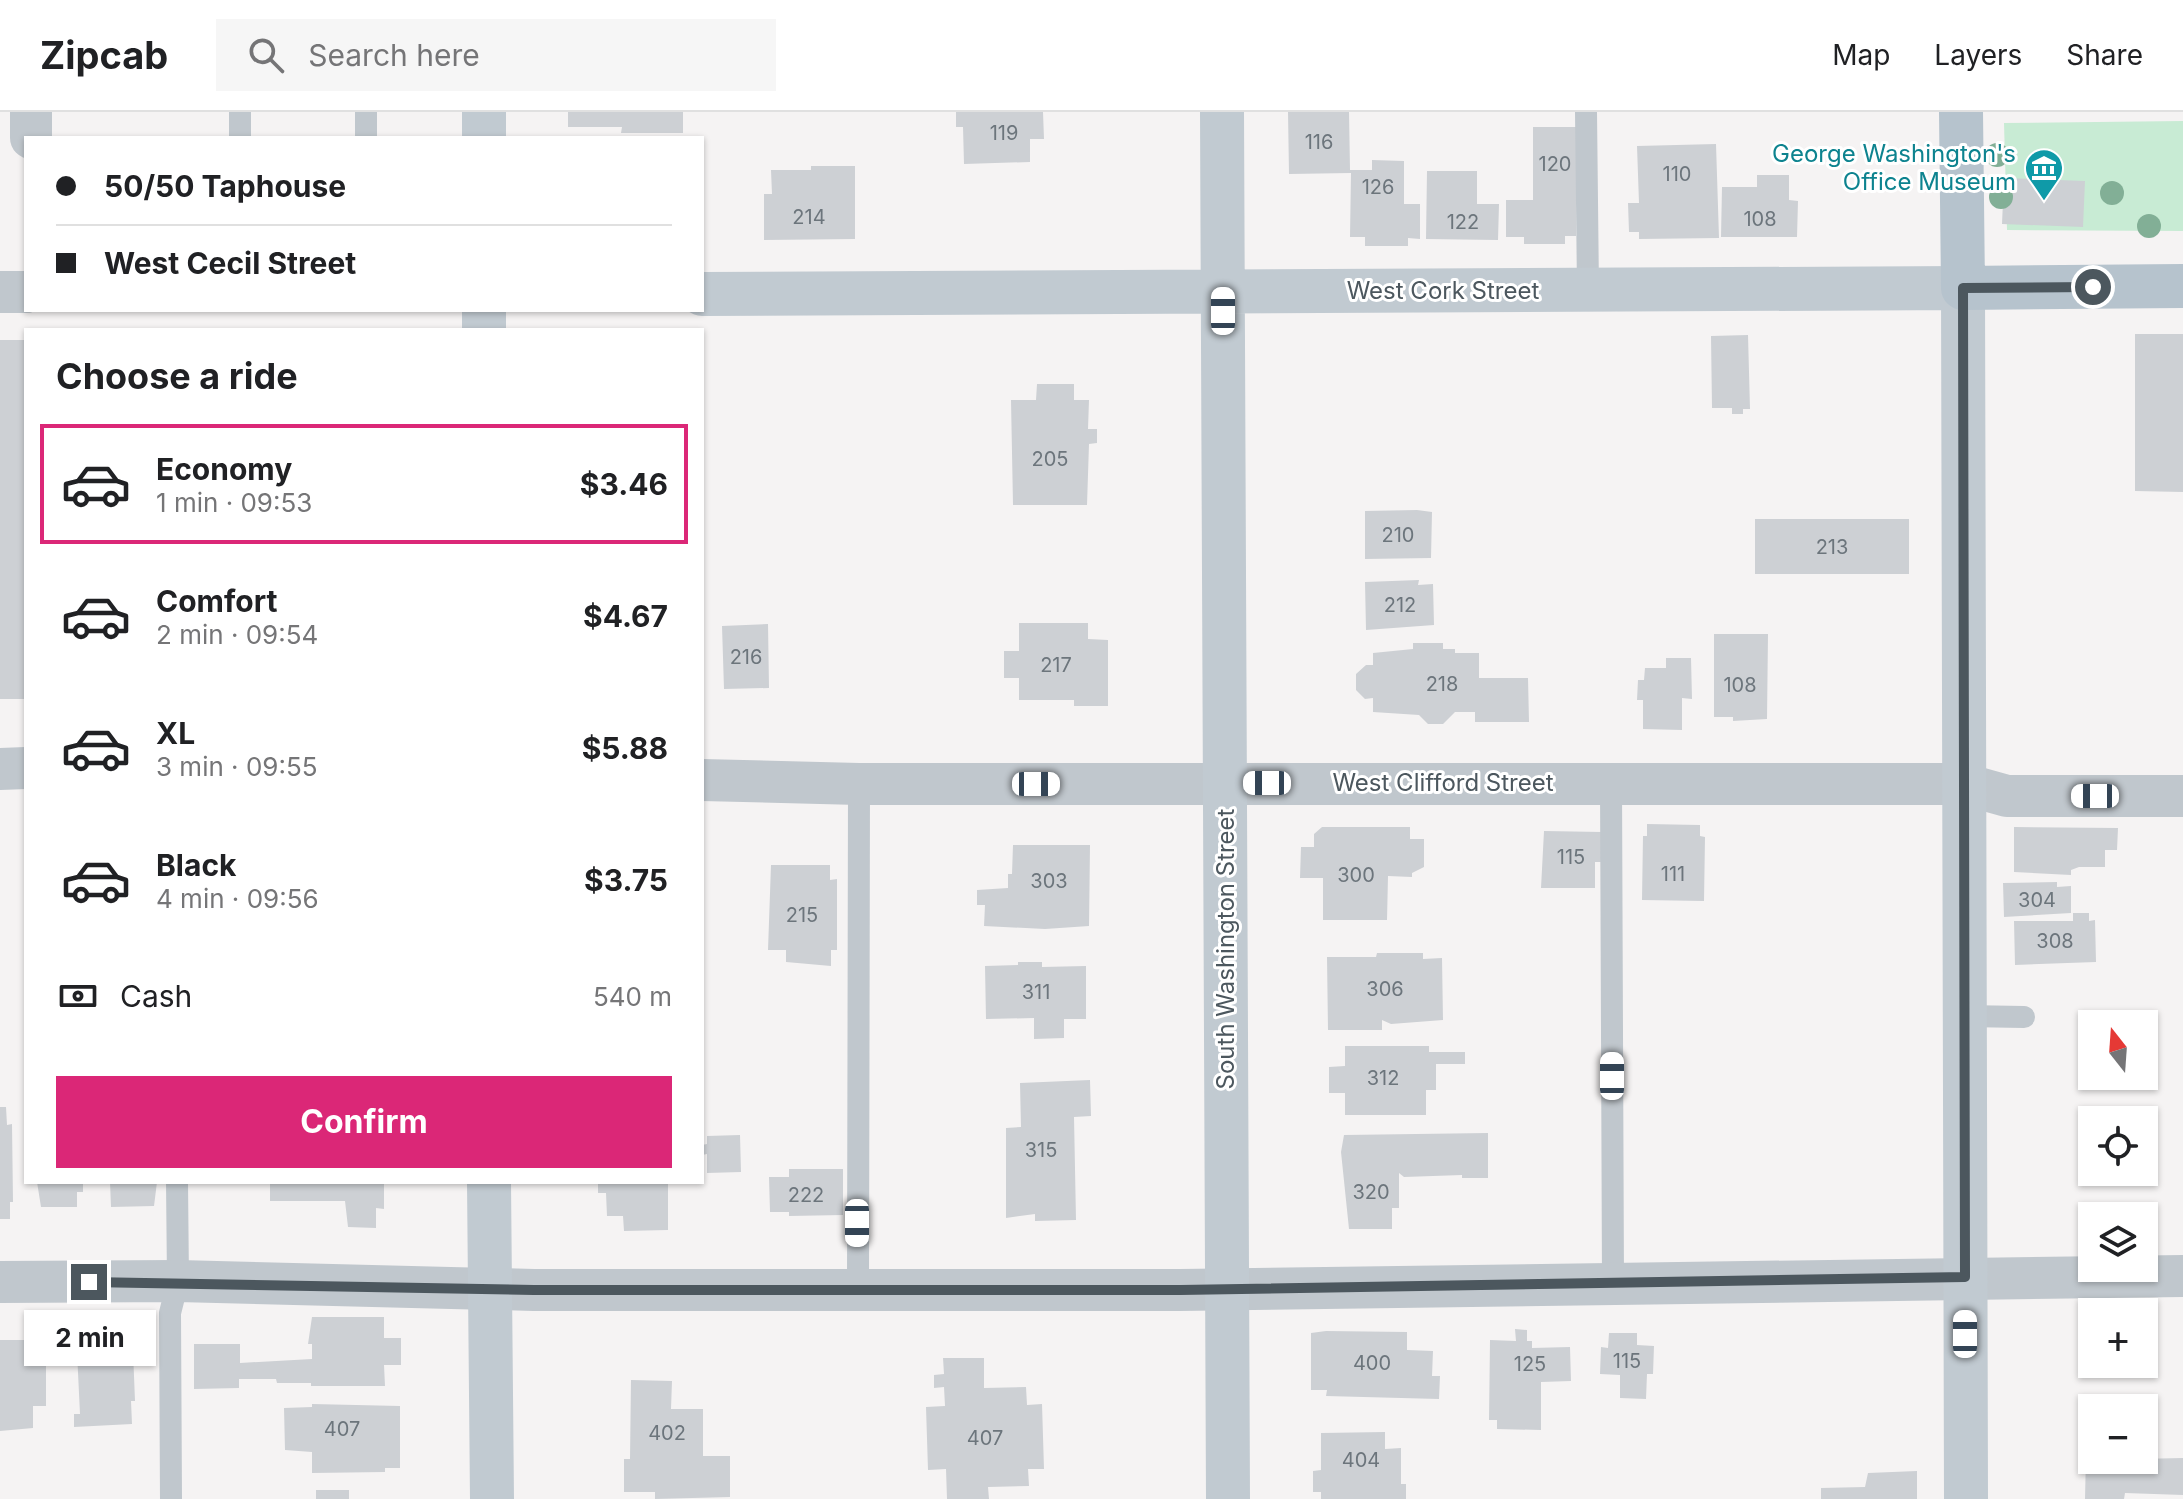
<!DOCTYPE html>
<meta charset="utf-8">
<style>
body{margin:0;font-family:Inter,sans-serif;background:#f6f6f6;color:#202124;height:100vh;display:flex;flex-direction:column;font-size:30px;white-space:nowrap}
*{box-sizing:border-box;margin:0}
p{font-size:26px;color:#757577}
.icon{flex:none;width:44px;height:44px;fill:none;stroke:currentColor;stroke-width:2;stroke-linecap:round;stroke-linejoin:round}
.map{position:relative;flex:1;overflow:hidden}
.details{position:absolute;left:24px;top:216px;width:680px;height:856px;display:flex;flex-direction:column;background:#fff;border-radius:0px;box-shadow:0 2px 6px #0004}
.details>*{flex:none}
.guide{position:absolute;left:24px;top:24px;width:680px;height:176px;border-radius:0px;box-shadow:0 2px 6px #0004;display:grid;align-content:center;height:176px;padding:0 32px;background:#fff}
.needle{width:52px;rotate:343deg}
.buttons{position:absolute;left:2078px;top:898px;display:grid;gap:16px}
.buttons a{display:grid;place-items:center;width:80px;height:80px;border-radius:0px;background:#fff;box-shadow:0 2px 6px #0004;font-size:40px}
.end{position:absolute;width:36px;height:36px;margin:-18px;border:10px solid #4c575e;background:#fff;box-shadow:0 0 0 4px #fff}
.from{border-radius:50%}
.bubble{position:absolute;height:56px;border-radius:0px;background:#fff;box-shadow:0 2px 6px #0004;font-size:26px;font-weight:700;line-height:56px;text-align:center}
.car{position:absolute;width:24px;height:48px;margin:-24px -12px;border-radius:10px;box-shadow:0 0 6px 2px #0007;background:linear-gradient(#fff 24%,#345 0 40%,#fff 0 76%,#345 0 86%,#fff 0)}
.guide b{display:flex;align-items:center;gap:28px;height:76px;font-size:30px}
.guide b+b{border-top:2px solid #e0e0e0}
.guide i{width:20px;height:20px;background:#202124}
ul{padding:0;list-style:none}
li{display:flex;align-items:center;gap:24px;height:120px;margin:0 16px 12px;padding:0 16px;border:4px solid transparent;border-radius:0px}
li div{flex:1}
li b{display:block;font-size:30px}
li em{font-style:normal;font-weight:700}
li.active{border-color:#db2777}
li>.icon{width:72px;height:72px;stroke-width:1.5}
h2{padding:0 32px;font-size:36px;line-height:96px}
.pay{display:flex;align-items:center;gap:20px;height:88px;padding:0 32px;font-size:30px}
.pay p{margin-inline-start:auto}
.button{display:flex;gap:16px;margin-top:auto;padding:16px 32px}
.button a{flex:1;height:92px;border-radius:0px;background:#db2777;color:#fff;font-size:32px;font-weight:700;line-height:92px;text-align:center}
header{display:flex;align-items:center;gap:48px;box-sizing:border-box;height:112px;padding:0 40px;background:#fff;border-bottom:2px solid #e0e0e0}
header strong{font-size:38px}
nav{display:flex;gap:44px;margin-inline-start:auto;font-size:28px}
.search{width:560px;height:72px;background:#f6f6f6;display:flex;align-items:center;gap:20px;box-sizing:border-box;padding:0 28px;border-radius:0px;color:#757577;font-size:30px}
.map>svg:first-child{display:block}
.green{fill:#c8ebd4}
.building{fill:#cdd0d4}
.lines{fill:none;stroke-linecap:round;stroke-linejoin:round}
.lane{stroke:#c0c7cd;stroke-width:22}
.street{stroke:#c0c7cd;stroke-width:42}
.secondary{stroke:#c1cad1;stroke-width:44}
.primary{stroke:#b6c3cd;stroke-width:44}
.tree{fill:#82af96}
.route{stroke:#4c575e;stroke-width:10}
.labels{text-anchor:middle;stroke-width:6;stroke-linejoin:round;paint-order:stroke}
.number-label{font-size:20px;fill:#6c757c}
.culture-label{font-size:24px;fill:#0d838f;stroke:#fff;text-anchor:end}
.street-label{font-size:24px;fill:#4c575e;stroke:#fff}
</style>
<header>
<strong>Zipcab</strong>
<div class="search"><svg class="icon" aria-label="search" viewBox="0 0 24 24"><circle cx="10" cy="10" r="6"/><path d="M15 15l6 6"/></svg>Search here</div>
<nav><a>Map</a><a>Layers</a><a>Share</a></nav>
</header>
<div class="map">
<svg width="2183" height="1387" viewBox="0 0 2183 1387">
<rect width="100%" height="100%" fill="#f5f3f3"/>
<!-- green -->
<path class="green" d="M 2183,9 L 2183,119 L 2007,118 L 2004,11 Z"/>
<!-- building -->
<path class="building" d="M 568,0 L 683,0 L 683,21 L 621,21 L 622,15 L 568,15 Z
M 956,0 L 1043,0 L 1044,27 L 1030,27 L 1030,50 L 964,52 L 963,15 L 956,15 Z
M 1288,0 L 1349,0 L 1350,58 L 1372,58 L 1372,48 L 1404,49 L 1404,92 L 1420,92 L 1420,127 L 1408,126 L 1408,134 L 1365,134 L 1365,125 L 1350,125 L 1351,61 L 1289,62 Z
M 1533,15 L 1576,15 L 1576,124 L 1565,124 L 1565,132 L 1524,132 L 1524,125 L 1506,125 L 1506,88 L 1533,88 Z
M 1716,32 L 1719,126 L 1639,127 L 1639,120 L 1629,120 L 1628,91 L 1639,91 L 1637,34 Z
M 811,54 L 855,54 L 855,127 L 764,128 L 764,82 L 772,82 L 771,58 L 811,58 Z
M 1427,59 L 1477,59 L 1477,92 L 1499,92 L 1498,128 L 1426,127 Z
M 1757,63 L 1789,63 L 1789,88 L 1798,89 L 1797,125 L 1721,125 L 1722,75 L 1757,75 Z
M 2004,66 L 2085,69 L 2083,115 L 2002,112 Z
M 2135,222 L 2183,222 L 2183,380 L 2135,379 Z
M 1748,223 L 1750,297 L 1743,297 L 1743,302 L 1732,302 L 1732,296 L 1712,296 L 1711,224 Z
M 0,228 L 26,228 L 26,587 L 0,587 Z
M 1037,272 L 1074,272 L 1074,288 L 1089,288 L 1088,317 L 1097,317 L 1097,331 L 1089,332 L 1087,393 L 1013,393 L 1011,288 L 1036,288 Z
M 1417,398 L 1432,400 L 1431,446 L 1365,447 L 1365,399 Z
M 1755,407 L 1909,407 L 1909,462 L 1755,462 Z
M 1419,468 L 1418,473 L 1433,472 L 1434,513 L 1366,518 L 1365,470 Z
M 1019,511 L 1088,511 L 1088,527 L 1108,528 L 1108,594 L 1074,594 L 1074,588 L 1019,588 L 1019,566 L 1004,566 L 1004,539 L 1019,539 Z
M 768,512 L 769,576 L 724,577 L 722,514 Z
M 1714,522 L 1768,522 L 1767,607 L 1733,609 L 1733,605 L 1714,605 Z
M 1413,531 L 1443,531 L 1443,537 L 1455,537 L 1455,541 L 1479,541 L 1479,566 L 1528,566 L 1529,610 L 1475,610 L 1475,600 L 1455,600 L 1443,612 L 1428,612 L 1419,603 L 1373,600 L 1373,586 L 1365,587 L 1356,578 L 1356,562 L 1366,553 L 1373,553 L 1373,541 L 1413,537 Z
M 1666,546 L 1691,546 L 1692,587 L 1682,586 L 1682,618 L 1643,617 L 1643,588 L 1637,588 L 1638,568 L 1644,568 L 1645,556 L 1666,556 Z
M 1647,712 L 1700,713 L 1700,724 L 1705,725 L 1704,789 L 1642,788 L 1643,724 L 1647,724 Z
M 1322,715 L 1410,715 L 1410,727 L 1424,727 L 1424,755 L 1412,761 L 1412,765 L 1388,764 L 1387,808 L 1323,808 L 1323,766 L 1300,766 L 1301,735 L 1314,735 L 1314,722 Z
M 2014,715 L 2118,716 L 2117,738 L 2105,738 L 2105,755 L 2079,755 L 2071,758 L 2071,763 L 2014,760 Z
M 1544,719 L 1602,720 L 1601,750 L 1595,750 L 1595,776 L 1541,776 Z
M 1013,733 L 1090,733 L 1089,814 L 1045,817 L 984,814 L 985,793 L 977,793 L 977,778 L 1008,776 L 1008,762 L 1012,762 Z
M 771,753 L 830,753 L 830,768 L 837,767 L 837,838 L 831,838 L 831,854 L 786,850 L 786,838 L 768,838 Z
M 2057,770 L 2057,775 L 2071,774 L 2071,801 L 2004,805 L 2003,771 Z
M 2073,801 L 2089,801 L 2089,809 L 2095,808 L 2096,850 L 2015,853 L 2014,809 L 2073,809 Z
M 1377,841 L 1423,841 L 1423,847 L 1442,846 L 1443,908 L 1391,912 L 1382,908 L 1382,918 L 1328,918 L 1327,845 L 1376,845 Z
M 1018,850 L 1042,850 L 1042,855 L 1086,854 L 1086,907 L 1064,907 L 1064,926 L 1034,927 L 1034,906 L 986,907 L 985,854 L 1018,853 Z
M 1345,934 L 1429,934 L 1429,940 L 1465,940 L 1465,952 L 1436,952 L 1436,978 L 1426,978 L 1426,1003 L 1345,1003 L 1345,981 L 1329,981 L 1329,955 L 1345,954 Z
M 1090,968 L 1091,1004 L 1074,1005 L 1076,1108 L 1035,1109 L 1035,1102 L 1006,1106 L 1006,1016 L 1021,1015 L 1020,971 Z
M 0,995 L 6,995 L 7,1013 L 12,1012 L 13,1090 L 10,1090 L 10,1107 L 0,1107 Z
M 1488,1021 L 1488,1066 L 1462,1066 L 1462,1063 L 1404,1065 L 1399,1061 L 1399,1096 L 1392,1096 L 1392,1117 L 1349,1117 L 1341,1040 L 1344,1023 Z
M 740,1023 L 741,1060 L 707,1061 L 707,1042 L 702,1043 L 702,1033 L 707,1032 L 707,1024 Z
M 789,1057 L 843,1057 L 843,1103 L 789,1104 L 789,1100 L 770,1100 L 769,1065 L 789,1065 Z
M 37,1070 L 83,1070 L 83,1080 L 77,1080 L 77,1095 L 41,1095 Z
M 110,1070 L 157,1070 L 154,1094 L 111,1095 Z
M 270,1070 L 384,1070 L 384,1097 L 376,1096 L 376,1116 L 348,1115 L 345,1089 L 270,1089 Z
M 598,1070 L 668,1070 L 668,1118 L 624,1119 L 623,1104 L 607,1104 L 606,1081 L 598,1081 Z
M 312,1205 L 384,1205 L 384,1226 L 401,1226 L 401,1253 L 384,1253 L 385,1274 L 311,1274 L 311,1271 L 277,1271 L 276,1267 L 239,1267 L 239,1276 L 194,1277 L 194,1232 L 240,1232 L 240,1251 L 312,1247 L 312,1232 L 308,1232 Z
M 1515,1217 L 1527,1218 L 1527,1229 L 1532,1229 L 1532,1236 L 1570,1235 L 1571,1269 L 1541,1270 L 1541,1318 L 1497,1317 L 1497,1308 L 1489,1308 L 1490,1228 L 1516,1229 Z
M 1326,1219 L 1407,1220 L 1407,1238 L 1433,1239 L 1432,1264 L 1440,1264 L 1439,1287 L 1326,1284 L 1327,1278 L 1311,1278 L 1311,1221 Z
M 1609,1221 L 1637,1221 L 1637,1233 L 1654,1234 L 1653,1262 L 1647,1262 L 1646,1287 L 1620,1286 L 1620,1263 L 1600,1262 L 1601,1235 L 1608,1236 Z
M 128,1224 L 129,1239 L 133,1239 L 135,1289 L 131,1289 L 132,1312 L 74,1315 L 74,1302 L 80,1302 L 77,1240 L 80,1240 L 80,1226 Z
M 0,1228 L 46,1228 L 46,1294 L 33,1294 L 33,1316 L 0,1319 Z
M 943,1246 L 984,1246 L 984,1276 L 1026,1275 L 1027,1293 L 1042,1292 L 1044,1357 L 1028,1357 L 1029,1374 L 988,1375 L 989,1387 L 947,1387 L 946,1357 L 928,1358 L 926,1295 L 945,1294 L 944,1275 L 934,1276 L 934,1263 L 944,1262 Z
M 631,1268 L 672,1269 L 671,1297 L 703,1297 L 703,1344 L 730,1344 L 730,1385 L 655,1387 L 655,1380 L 624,1380 L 624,1347 L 630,1347 Z
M 312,1292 L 400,1294 L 400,1356 L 385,1356 L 385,1360 L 312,1361 L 312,1340 L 285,1338 L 284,1296 L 312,1295 Z
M 1385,1320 L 1385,1337 L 1401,1336 L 1401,1372 L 1406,1372 L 1406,1387 L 1321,1387 L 1321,1380 L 1313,1380 L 1313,1359 L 1321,1358 L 1321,1321 Z
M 2086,1343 L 2092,1343 L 2092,1348 L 2183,1346 L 2183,1383 L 2125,1381 L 2124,1387 L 2085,1387 Z
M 1917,1359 L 1917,1387 L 1821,1387 L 1821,1376 L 1865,1375 L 1868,1361 Z
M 316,1378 L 349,1378 L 349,1387 L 316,1387 Z"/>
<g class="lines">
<!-- lane -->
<path class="lane" d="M 366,0 L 366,26
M 1586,0 L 1588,179
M 240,26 L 240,0
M 1611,671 L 1613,1171
M 1965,904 L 2024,905
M 858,1176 L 859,672
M 171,1387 L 170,1201 L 178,1169 L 177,1070"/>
<!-- street -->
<path class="street" d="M 31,26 L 31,0
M 0,180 L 26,180
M 0,657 L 26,656
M 702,668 L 859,672 L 1964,672 L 2007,684 L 2183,684
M 0,1170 L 178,1169 L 534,1178 L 1180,1178 L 2183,1164"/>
<!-- secondary -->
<path class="secondary" d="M 484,0 L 484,26
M 1222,0 L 1228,1387
M 702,182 L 1963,176 L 1966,1387
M 484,198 L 484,218
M 489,1070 L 492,1387"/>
<!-- primary -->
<path class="primary" d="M 1961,0 L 1963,176 L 2183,174"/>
</g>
<!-- trees -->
<g class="tree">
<circle cx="1997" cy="43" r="12"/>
<circle cx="2112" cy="81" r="12"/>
<circle cx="2001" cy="85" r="12"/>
<circle cx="2149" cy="114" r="12"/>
</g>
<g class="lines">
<!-- route -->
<path class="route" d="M 89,1170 L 534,1178 L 1180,1178 L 1965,1165 L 1963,176 L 2093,175"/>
</g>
<!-- icons -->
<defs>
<g id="museum-pin" transform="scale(2)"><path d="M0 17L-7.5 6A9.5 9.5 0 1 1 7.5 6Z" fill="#0f9aa8" stroke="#fff"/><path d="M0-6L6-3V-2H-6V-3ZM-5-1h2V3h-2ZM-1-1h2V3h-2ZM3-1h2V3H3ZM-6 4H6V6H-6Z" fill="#fff"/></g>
</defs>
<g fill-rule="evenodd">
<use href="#museum-pin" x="2044" y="56"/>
</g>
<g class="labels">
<!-- number labels -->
<g class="number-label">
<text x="1004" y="28">119</text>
<text x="1319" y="37">116</text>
<text x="1555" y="59">120</text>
<text x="1677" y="69">110</text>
<text x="1378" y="82">126</text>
<text x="809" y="112">214</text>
<text x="1760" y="114">108</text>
<text x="1463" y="117">122</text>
<text x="1050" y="354">205</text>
<text x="1398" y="430">210</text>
<text x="1832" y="442">213</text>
<text x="1400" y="500">212</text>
<text x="746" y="552">216</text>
<text x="1056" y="560">217</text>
<text x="1442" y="579">218</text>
<text x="1740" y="580">108</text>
<text x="1571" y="752">115</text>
<text x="1673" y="769">111</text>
<text x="1356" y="770">300</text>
<text x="1049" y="776">303</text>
<text x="2037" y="795">304</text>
<text x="802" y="810">215</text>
<text x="2055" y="836">308</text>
<text x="1385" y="884">306</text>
<text x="1036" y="887">311</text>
<text x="1383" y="973">312</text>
<text x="1041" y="1045">315</text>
<text x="1371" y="1087">320</text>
<text x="806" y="1090">222</text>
<text x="1627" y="1256">115</text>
<text x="1372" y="1258">400</text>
<text x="1530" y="1259">125</text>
<text x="342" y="1324">407</text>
<text x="667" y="1328">402</text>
<text x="985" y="1333">407</text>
<text x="1361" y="1355">404</text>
</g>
<!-- culture labels -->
<g class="culture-label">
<text x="2016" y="50">George Washington's<tspan x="2016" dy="28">Office Museum</tspan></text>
</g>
<!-- street labels -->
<g class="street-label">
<text x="1443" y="187">West Cork Street</text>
<text x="1443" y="679">West Clifford Street</text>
<text transform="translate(1226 837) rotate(-90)" y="8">South Washington Street</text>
</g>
</g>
</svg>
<div class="buttons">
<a><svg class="needle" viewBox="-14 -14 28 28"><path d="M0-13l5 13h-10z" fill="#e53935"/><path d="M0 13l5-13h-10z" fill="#757577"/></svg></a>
<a><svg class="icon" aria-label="locate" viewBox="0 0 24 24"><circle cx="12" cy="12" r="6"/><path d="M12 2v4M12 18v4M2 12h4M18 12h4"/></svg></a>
<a><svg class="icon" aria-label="layers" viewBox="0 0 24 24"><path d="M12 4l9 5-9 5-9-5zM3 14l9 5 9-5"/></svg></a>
<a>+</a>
<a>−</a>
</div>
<i class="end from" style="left:2093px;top:175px"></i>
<i class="end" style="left:89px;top:1170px"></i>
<div class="bubble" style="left:24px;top:1198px;width:132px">2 min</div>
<i class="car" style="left:1223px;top:199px;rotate:0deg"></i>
<i class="car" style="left:1267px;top:671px;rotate:270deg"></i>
<i class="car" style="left:1036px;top:672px;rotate:90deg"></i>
<i class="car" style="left:2095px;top:684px;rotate:270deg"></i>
<i class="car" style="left:1612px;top:964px;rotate:0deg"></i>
<i class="car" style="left:857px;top:1111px;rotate:180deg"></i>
<i class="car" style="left:1965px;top:1222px;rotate:0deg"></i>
<div class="guide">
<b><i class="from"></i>50/50 Taphouse</b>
<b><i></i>West Cecil Street</b>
</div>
<section class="details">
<h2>Choose a ride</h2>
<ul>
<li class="active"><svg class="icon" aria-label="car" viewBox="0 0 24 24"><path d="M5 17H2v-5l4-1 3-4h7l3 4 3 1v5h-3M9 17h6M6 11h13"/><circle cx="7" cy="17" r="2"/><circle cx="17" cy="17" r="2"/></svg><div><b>Economy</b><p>1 min · 09:53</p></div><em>$3.46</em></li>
<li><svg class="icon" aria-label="car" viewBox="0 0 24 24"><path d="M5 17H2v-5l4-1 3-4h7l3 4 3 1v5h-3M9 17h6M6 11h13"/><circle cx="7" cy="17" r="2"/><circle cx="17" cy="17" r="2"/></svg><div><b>Comfort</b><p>2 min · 09:54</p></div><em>$4.67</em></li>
<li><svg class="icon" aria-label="car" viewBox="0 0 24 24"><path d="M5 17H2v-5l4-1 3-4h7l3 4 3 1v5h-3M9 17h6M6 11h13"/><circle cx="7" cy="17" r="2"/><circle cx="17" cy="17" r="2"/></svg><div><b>XL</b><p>3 min · 09:55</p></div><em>$5.88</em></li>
<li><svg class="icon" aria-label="car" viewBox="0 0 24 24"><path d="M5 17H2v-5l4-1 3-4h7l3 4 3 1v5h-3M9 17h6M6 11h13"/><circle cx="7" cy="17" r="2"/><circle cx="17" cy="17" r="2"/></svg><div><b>Black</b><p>4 min · 09:56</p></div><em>$3.75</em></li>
</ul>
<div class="pay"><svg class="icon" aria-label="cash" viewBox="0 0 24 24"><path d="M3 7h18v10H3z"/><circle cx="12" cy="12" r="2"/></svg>Cash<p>540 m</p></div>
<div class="button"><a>Confirm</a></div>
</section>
</div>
